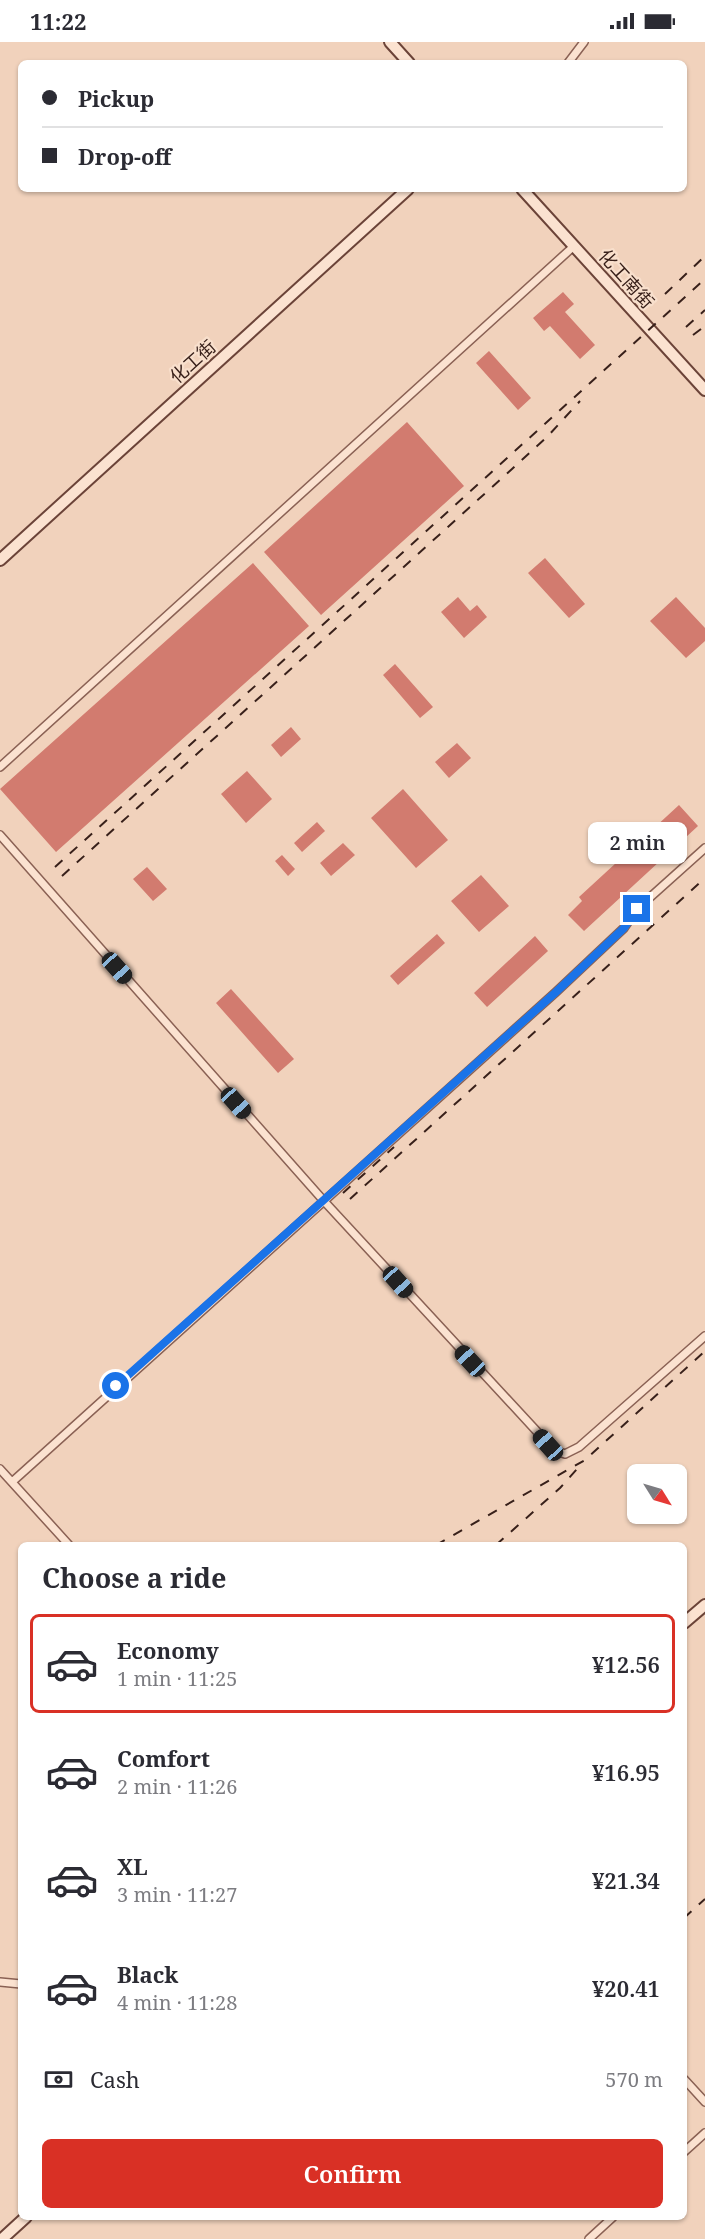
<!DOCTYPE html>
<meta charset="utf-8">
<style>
body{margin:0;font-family:"Noto Serif","Noto Sans SC",serif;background:#f2f2f3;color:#2b2b33;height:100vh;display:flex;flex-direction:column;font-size:22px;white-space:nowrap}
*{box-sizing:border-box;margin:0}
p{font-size:20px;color:#7c7c81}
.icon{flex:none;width:33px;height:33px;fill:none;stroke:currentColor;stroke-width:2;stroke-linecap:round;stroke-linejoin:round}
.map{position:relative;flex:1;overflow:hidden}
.drawer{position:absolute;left:18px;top:1500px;width:669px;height:678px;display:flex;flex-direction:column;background:#fff;border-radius:9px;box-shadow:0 2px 4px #0004}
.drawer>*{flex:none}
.hud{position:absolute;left:18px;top:18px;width:669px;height:132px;border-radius:9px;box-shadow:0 2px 4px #0004;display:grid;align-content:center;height:132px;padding:0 24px;background:#fff}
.needle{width:39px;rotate:127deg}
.tools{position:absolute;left:627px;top:1422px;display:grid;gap:12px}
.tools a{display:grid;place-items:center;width:60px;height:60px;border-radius:9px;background:#fff;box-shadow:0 2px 4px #0004;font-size:30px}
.end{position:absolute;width:27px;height:27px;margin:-14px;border:8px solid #1a73e8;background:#fff;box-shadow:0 0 0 3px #fff}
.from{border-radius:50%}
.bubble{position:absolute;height:42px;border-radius:9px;background:#fff;box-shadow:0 2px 4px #0004;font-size:20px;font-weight:600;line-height:42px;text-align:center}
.car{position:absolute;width:18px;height:36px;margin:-18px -9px;border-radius:8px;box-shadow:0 0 4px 2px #0007;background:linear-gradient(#222 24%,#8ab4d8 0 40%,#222 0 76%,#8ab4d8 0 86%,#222 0)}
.hud b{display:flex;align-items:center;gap:21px;height:57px;font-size:22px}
.hud b+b{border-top:2px solid #e1e1e2}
.hud i{width:15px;height:15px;background:#2b2b33}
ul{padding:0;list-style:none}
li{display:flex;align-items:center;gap:18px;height:99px;margin:0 12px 9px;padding:0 12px;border:3px solid transparent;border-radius:9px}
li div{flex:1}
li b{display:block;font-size:22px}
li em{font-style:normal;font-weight:600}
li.current{border-color:#d93025}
li>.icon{width:54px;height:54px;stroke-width:1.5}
h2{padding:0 24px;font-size:27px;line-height:72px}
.pay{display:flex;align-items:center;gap:15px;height:66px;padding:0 24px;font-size:22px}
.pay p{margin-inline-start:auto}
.primary-button{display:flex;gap:12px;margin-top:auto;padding:12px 24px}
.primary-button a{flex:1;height:69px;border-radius:9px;background:#d93025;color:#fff;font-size:24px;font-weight:600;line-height:69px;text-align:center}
.status{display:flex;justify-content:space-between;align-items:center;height:42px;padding:0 30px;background:#fff;direction:ltr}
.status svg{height:16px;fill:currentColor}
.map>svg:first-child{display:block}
.building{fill:#d27b6f}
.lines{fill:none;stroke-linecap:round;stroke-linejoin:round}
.street-casing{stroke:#8a6154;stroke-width:10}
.secondary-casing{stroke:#6b4338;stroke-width:14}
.street{stroke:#fbe2d0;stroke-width:7}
.secondary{stroke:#fbe2d0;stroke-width:10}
.rail{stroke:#38201a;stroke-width:2;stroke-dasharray:10 10;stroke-linecap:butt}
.route{stroke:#1a73e8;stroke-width:8}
.labels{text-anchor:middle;stroke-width:4.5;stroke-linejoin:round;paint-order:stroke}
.street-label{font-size:18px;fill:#38201a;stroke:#f8dfcc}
</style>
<div class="status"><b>11:22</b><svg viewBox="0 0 49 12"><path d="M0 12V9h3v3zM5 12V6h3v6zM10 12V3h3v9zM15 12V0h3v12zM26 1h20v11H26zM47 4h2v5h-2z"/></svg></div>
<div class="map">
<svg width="705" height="2197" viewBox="0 0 705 2197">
<rect width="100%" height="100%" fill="#f1d2bc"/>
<!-- building -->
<path class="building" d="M 563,250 L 574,262 L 565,270 L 595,303 L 580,317 L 550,284 L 544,289 L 533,276 Z
M 489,309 L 531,356 L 518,368 L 476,321 Z
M 407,380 L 464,444 L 321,573 L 264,510 Z
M 545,516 L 585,562 L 569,576 L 528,531 Z
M 253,521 L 309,584 L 56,810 L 0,747 Z
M 458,555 L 470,569 L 477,563 L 487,575 L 464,596 L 441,570 Z
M 676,555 L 705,586 L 705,599 L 686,616 L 650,579 Z
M 395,622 L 433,665 L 420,676 L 383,633 Z
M 291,685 L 301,697 L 281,715 L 271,703 Z
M 457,701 L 471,716 L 449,736 L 435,720 Z
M 247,729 L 272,757 L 246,781 L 221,752 Z
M 403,747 L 448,798 L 416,826 L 371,776 Z
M 679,763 L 698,784 L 584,889 L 568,873 L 582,859 L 579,855 Z
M 317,780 L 325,789 L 302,810 L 294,801 Z
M 343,801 L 355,813 L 331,834 L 320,821 Z
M 282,813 L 295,827 L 288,834 L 275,819 Z
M 147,825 L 167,847 L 153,859 L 133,837 Z
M 481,833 L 509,864 L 479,890 L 451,859 Z
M 437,892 L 445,901 L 398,943 L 390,934 Z
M 535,894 L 548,909 L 487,965 L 474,951 Z
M 231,947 L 294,1017 L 278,1031 L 216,961 Z"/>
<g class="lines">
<!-- street casing -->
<g class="street-casing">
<path id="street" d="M 568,21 L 584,0
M 0,725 L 574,204
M 0,793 L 323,1158 L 554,1408 L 565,1412 L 579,1405 L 705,1294
M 0,1427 L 69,1503
M 12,1440 L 556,950 L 624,886 L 637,867 L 705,806
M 0,1940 L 21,1942
M 684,2037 L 705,2060
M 684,2110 L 705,2091
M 589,2197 L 613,2175"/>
</g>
<!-- secondary casing -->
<g class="secondary-casing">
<path id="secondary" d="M 390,0 L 409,21
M 522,147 L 705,348
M 0,518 L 408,147
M 684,1581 L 705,1563
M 2,2197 L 26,2175"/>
</g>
<!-- street -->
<use href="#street" class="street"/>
<!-- secondary -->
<use href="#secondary" class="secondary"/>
<!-- rail -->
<path class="rail" d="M 665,252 L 705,214
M 686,285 L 705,268
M 693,293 L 705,284
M 55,825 L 705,237
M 62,834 L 512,427 L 547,395 L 580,359
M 343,1151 L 394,1105
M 350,1157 L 705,836
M 436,1503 L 585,1418 L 705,1309
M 496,1503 L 560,1446 L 577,1427
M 684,1876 L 705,1857"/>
</g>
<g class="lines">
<!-- route -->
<path class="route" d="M 116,1344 L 556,950 L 624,886 L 637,867"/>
</g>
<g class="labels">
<!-- street labels -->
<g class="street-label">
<text transform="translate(626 237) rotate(48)" y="6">化工南街</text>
<text transform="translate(193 320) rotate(-42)" y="6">化工街</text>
</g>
</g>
</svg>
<div class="tools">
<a><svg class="needle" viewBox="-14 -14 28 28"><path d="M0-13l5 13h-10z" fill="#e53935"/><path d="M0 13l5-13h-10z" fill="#7c7c81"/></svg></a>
</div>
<i class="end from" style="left:116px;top:1344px"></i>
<i class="end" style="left:637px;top:867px"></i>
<div class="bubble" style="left:588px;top:780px;width:99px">2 min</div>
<i class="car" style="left:117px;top:926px;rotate:138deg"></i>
<i class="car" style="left:236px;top:1061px;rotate:138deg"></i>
<i class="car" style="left:398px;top:1240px;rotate:138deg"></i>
<i class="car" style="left:470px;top:1319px;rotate:317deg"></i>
<i class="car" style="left:548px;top:1403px;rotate:318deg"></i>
<div class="hud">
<b><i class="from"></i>Pickup</b>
<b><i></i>Drop-off</b>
</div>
<section class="drawer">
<h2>Choose a ride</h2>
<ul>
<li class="current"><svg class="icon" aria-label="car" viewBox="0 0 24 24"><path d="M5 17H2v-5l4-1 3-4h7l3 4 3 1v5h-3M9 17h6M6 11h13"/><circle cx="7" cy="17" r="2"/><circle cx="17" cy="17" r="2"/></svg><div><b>Economy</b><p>1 min · 11:25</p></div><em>¥12.56</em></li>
<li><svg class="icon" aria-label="car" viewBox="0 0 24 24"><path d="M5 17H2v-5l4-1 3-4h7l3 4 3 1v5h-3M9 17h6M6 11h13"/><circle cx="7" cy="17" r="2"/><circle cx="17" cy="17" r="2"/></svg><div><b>Comfort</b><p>2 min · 11:26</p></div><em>¥16.95</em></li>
<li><svg class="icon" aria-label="car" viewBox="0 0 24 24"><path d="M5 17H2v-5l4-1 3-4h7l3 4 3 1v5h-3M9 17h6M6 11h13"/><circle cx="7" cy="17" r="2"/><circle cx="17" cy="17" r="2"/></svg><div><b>XL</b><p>3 min · 11:27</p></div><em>¥21.34</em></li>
<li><svg class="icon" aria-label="car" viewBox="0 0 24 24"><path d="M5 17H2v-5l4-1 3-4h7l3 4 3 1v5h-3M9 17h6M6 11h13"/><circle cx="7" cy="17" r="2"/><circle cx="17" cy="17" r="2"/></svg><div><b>Black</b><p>4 min · 11:28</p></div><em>¥20.41</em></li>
</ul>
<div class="pay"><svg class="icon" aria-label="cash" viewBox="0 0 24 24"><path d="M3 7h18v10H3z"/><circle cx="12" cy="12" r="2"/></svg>Cash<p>570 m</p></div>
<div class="primary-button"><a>Confirm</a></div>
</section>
</div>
